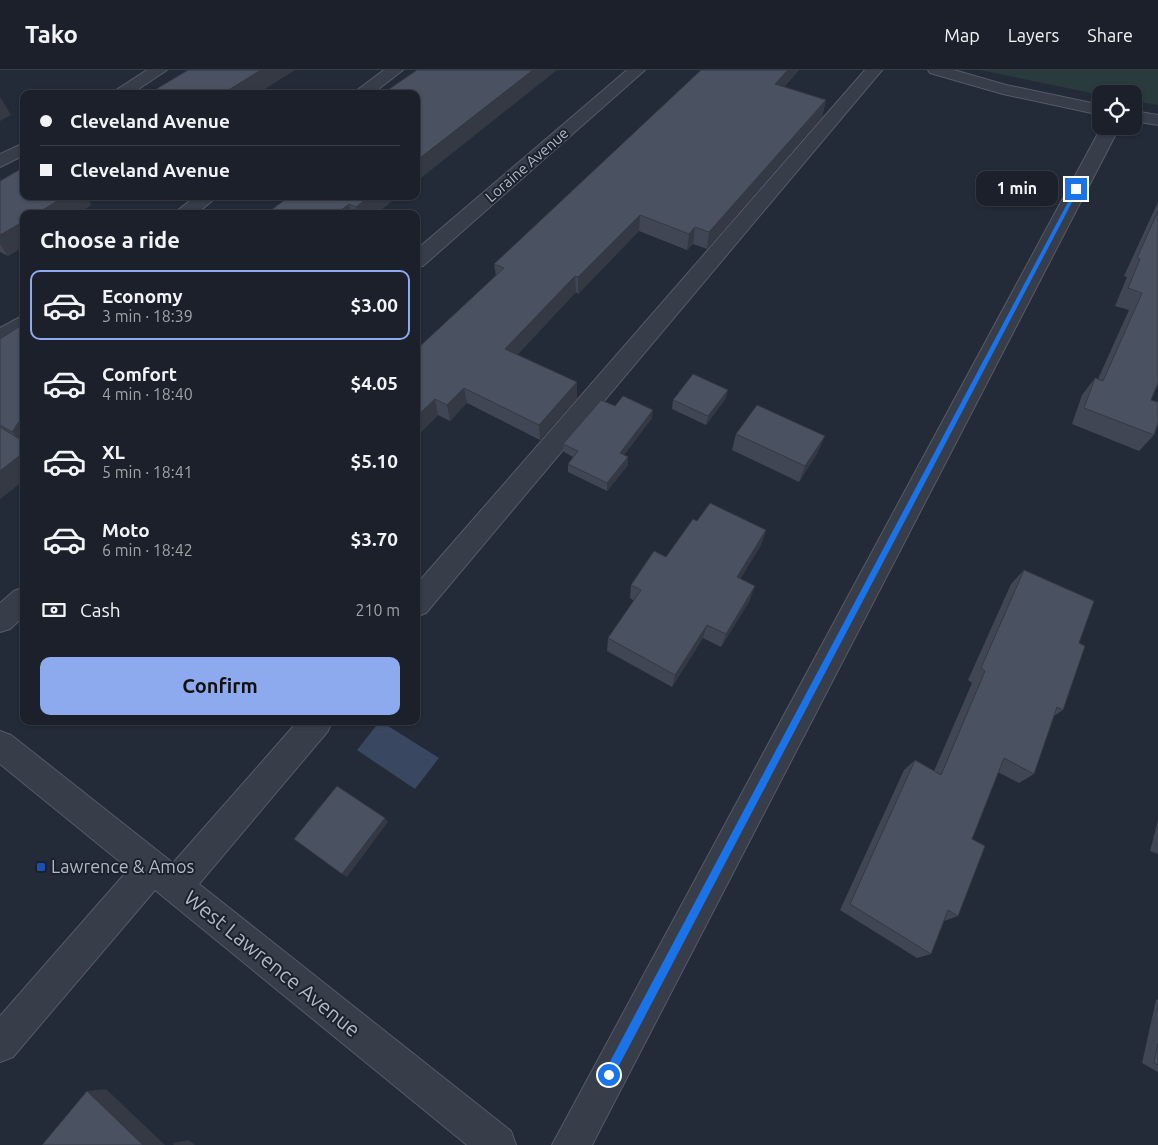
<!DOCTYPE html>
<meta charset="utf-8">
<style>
body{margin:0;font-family:Ubuntu,sans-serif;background:#282d36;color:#f1f3f6;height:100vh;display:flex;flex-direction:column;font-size:19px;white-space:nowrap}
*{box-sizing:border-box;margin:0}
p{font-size:16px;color:#a0a3a8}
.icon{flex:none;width:28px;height:28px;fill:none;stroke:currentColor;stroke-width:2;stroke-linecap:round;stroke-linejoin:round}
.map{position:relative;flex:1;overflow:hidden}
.panel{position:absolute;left:20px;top:140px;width:400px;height:515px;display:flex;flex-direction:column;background:#1b202a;border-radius:10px;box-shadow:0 1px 4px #0004,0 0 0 1px #393e47}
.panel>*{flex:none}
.hud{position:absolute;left:20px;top:20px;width:400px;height:110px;border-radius:10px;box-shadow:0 1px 4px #0004,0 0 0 1px #393e47;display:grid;align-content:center;height:110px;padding:0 20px;background:#1b202a}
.buttons{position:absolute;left:1092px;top:15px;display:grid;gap:10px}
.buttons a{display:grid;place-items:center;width:50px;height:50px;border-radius:10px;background:#1b202a;box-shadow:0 1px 4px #0004,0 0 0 1px #393e47;font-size:25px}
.end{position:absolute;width:22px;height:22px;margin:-11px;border:6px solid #1a73e8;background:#fff;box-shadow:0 0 0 2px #fff}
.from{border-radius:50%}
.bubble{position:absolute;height:35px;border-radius:10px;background:#1b202a;box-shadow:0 1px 4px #0004,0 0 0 1px #393e47;font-size:16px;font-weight:700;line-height:35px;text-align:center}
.hud b{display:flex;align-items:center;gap:18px;height:48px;font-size:19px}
.hud b+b{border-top:1px solid #393e47}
.hud i{width:12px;height:12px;background:#f1f3f6}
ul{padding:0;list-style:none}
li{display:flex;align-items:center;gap:15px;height:70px;margin:0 10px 8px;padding:0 10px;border:2px solid transparent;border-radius:10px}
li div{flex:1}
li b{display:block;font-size:19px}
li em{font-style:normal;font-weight:700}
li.on{border-color:#8eaaee}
li>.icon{width:45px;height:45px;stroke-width:1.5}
h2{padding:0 20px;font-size:22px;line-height:60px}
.pay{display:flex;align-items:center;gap:12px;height:55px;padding:0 20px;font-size:19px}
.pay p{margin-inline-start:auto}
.button{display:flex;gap:10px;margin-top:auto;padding:10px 20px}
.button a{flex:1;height:58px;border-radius:10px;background:#8eaaee;color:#111;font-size:20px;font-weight:700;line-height:58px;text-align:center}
header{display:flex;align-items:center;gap:30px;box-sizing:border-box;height:70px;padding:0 25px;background:#1b202a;border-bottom:1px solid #393e47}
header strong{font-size:24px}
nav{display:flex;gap:28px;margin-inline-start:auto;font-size:18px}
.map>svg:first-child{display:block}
.green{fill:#2a3b3d}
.water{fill:#3a4760}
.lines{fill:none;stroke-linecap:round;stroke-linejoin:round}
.minor-casing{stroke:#555b66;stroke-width:2}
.minor{fill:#373d49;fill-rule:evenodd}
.wall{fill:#404653}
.shaded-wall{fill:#343944}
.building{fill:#4a5161;stroke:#343944}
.route{fill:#1a73e8}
.transit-dot{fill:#1a4fb4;stroke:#1c222d;stroke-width:2}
.labels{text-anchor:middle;stroke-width:4;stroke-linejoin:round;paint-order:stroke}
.far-street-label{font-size:15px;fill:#b2b8c4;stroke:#1c222d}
.poi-label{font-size:18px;fill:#b2b8c4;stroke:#1c222d;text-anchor:start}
.near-street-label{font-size:21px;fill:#b2b8c4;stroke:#1c222d}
</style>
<header>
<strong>Tako</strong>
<nav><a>Map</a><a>Layers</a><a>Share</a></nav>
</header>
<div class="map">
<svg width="1158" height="1075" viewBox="0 0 1158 1075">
<rect width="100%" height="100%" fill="#242b38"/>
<!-- green -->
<path class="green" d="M 980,0 L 1158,0 L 1158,35 L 1134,31 L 1134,24 L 1101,25 Z"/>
<!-- water -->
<path class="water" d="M 380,651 L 439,688 L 415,719 L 357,680 Z"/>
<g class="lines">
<!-- minor casing -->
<g class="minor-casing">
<path id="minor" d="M 147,0 L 167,0 L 131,24 L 110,24 Z
M 384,0 L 403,0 L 372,24 L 352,24 Z
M 627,0 L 645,0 L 423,196 L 416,197 L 416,180 Z
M 865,0 L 882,0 L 426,543 L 416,547 L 416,515 Z
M 928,0 L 954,0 L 1006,15 L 1101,35 L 1101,45 L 1003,24 L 930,3 Z
M 1134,41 L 1158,45 L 1158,55 L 1134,51 Z
M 1102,56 L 1120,56 L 592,1075 L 552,1075 Z
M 24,73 L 24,85 L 0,97 L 0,84 Z
M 196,126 L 218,126 L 196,144 L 173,144 Z
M 24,245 L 24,263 L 8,273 L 0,276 L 0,258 Z
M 24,517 L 24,546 L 10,559 L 0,562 L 0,533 L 14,521 Z
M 298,651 L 332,651 L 328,661 L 199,814 L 511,1061 L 516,1075 L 467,1075 L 155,820 L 13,987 L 0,992 L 0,946 L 129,799 L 0,694 L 0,661 L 11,665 L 173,793 Z"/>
</g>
<!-- minor -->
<use href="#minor" class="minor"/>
</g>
<!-- wall -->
<path class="wall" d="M 799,0 L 784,17 L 826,30 L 822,47 L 707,179 L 693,174 L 687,180 L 639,161 L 578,224 L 576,222 L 517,285 L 577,312 L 577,328 L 540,370 L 467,333 L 450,351 L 438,345 L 416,367 L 416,280 L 496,206 L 494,194 Z
M 0,111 L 24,126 L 95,126 L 89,130 L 91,135 L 8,186 L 0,182 Z
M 398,126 L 376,144 L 266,144 Z
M 1158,132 L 1158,313 L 1151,330 L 1154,365 L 1139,381 L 1072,354 L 1082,325 L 1095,308 L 1098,309 L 1129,240 L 1115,236 L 1127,207 L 1124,206 Z
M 24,254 L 24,410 L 0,429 L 0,269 Z
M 726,328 L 706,355 L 672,339 L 673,330 Z
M 615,336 L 652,348 L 624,385 L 628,395 L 607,421 L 568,402 L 568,394 L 573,387 L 564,382 L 563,374 Z
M 736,364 L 818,382 L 799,412 L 732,380 Z
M 697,451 L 766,460 L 761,475 L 740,509 L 750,530 L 721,577 L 703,568 L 672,617 L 607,581 L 608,568 L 634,531 L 630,528 L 631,515 L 666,487 Z
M 1024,500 L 1079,573 L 1063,640 L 1054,646 L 1034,704 L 1019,713 L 998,702 L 972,769 L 958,846 L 944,851 L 931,884 L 917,888 L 840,840 L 904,700 L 915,690 L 934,701 L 972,613 L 968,610 L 1011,514 Z
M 1158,750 L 1158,784 L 1150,781 Z
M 1158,929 L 1158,1002 L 1142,993 L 1156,930 Z"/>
<!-- shaded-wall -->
<path class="shaded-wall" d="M 261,0 L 295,0 L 257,24 L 222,24 Z
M 533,0 L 557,0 L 416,112 L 416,91 Z
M 788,0 L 799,0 L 771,31 L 775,14 Z
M 0,27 L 11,45 L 0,51 Z
M 826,30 L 822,47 L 707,179 L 709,162 Z
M 65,126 L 95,126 L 89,130 L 91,135 L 76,144 L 36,144 Z
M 370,126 L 398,126 L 376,144 L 358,144 L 356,137 Z
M 349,134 L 351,144 L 336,144 Z
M 640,145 L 639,161 L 578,224 L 578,207 Z
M 24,151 L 24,176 L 8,186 L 0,174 L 0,165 Z
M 695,157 L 693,174 L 687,180 L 689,164 Z
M 575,206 L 576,222 L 507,295 L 505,279 Z
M 577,312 L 577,328 L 540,370 L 539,355 Z
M 464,318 L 467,333 L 450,351 L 447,335 Z
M 728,320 L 726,328 L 706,355 L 708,346 Z
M 435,329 L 438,345 L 416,367 L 416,347 Z
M 653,340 L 652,348 L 619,391 L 620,383 Z
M 24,344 L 24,375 L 12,362 Z
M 825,366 L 818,382 L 799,412 L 805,396 Z
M 24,382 L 24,410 L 0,429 L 0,401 Z
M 628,387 L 628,395 L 607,421 L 607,413 Z
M 766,460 L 761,475 L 733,521 L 737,507 Z
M 755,516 L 750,530 L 721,577 L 726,564 Z
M 707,555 L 703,568 L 672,617 L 675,605 Z
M 385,748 L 388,752 L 347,807 L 342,804 Z
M 106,1019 L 165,1075 L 143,1075 L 87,1021 Z
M 189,1070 L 195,1075 L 174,1075 L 172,1073 Z"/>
<!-- building -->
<path class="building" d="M 188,0 L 261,0 L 222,24 L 148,24 Z
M 417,0 L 533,0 L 416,91 L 416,24 L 382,24 Z
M 701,0 L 788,0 L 775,14 L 826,30 L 709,162 L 695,157 L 689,164 L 640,145 L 578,207 L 575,206 L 505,279 L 577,312 L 539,355 L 464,318 L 447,335 L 435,329 L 416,347 L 416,280 L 504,198 L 494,194 Z
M 24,97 L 24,126 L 65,126 L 36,144 L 24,144 L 24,151 L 0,165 L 0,111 Z
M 290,126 L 370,126 L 356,137 L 349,134 L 336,144 L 266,144 Z
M 1158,141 L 1158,313 L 1151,330 L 1158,332 L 1158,353 L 1154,365 L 1084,338 L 1095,308 L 1103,311 L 1142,223 L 1128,218 L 1140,189 L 1137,188 Z
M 23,254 L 24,344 L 12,362 L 0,355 L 0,269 Z
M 693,304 L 728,320 L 708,346 L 673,330 Z
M 623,326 L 653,340 L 620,383 L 628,387 L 607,413 L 568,394 L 578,381 L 563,374 L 601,330 L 615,336 Z
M 757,335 L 825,366 L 805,396 L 736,364 Z
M 0,357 L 24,372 L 24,382 L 0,401 Z
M 710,433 L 766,460 L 737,507 L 755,516 L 726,564 L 707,555 L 675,605 L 608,568 L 641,520 L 631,515 L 654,481 L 666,487 L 693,449 L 697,451 Z
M 1024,500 L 1094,531 L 1079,573 L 1085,576 L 1063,640 L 1057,637 L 1034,704 L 1004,688 L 972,769 L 985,776 L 958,846 L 948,840 L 931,884 L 850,834 L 915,690 L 941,705 L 985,601 L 981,598 Z
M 337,716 L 385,748 L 342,804 L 294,769 Z
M 1158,973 L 1158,995 L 1154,993 Z
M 87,1021 L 143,1075 L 42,1075 Z"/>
<!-- route -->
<path class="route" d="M 1076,117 L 1079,119 L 612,1009 L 605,1009 L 605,1001 Z"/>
<!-- markers -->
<rect class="transit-dot" x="36" y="792" width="10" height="10" rx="2.5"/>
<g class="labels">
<!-- far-street labels -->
<g class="far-street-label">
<text transform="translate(527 95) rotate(-41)" y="5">Loraine Avenue</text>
</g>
<!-- poi labels -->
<g class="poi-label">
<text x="51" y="803">Lawrence &amp; Amos</text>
</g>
<!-- near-street labels -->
<g class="near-street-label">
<text transform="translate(272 894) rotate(39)" y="7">West Lawrence Avenue</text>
</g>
</g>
</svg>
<div class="buttons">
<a><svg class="icon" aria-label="locate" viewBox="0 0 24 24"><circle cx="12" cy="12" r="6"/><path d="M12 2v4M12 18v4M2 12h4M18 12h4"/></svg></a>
</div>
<i class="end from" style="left:609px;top:1005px"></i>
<i class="end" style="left:1076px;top:119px"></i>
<div class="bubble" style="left:976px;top:101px;width:82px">1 min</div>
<div class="hud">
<b><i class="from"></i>Cleveland Avenue</b>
<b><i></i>Cleveland Avenue</b>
</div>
<section class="panel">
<h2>Choose a ride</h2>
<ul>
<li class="on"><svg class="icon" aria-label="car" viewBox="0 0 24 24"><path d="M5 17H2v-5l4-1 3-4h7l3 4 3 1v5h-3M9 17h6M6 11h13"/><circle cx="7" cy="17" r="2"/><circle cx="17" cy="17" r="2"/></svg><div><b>Economy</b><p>3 min · 18:39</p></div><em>$3.00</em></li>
<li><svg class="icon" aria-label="car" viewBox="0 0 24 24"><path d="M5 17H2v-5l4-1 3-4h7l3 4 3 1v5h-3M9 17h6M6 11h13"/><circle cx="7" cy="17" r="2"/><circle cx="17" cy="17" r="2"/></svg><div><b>Comfort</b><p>4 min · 18:40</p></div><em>$4.05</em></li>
<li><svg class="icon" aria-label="car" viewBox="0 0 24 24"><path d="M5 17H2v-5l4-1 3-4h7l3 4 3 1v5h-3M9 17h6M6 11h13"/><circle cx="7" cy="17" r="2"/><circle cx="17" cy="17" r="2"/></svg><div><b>XL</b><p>5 min · 18:41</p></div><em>$5.10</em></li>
<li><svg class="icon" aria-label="car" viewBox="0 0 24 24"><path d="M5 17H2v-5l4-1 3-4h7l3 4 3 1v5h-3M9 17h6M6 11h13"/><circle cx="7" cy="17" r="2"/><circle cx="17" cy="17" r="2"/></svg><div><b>Moto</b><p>6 min · 18:42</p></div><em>$3.70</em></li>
</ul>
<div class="pay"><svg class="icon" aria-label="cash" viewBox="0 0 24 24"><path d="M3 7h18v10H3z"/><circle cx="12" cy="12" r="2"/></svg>Cash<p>210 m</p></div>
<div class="button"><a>Confirm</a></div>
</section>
</div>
